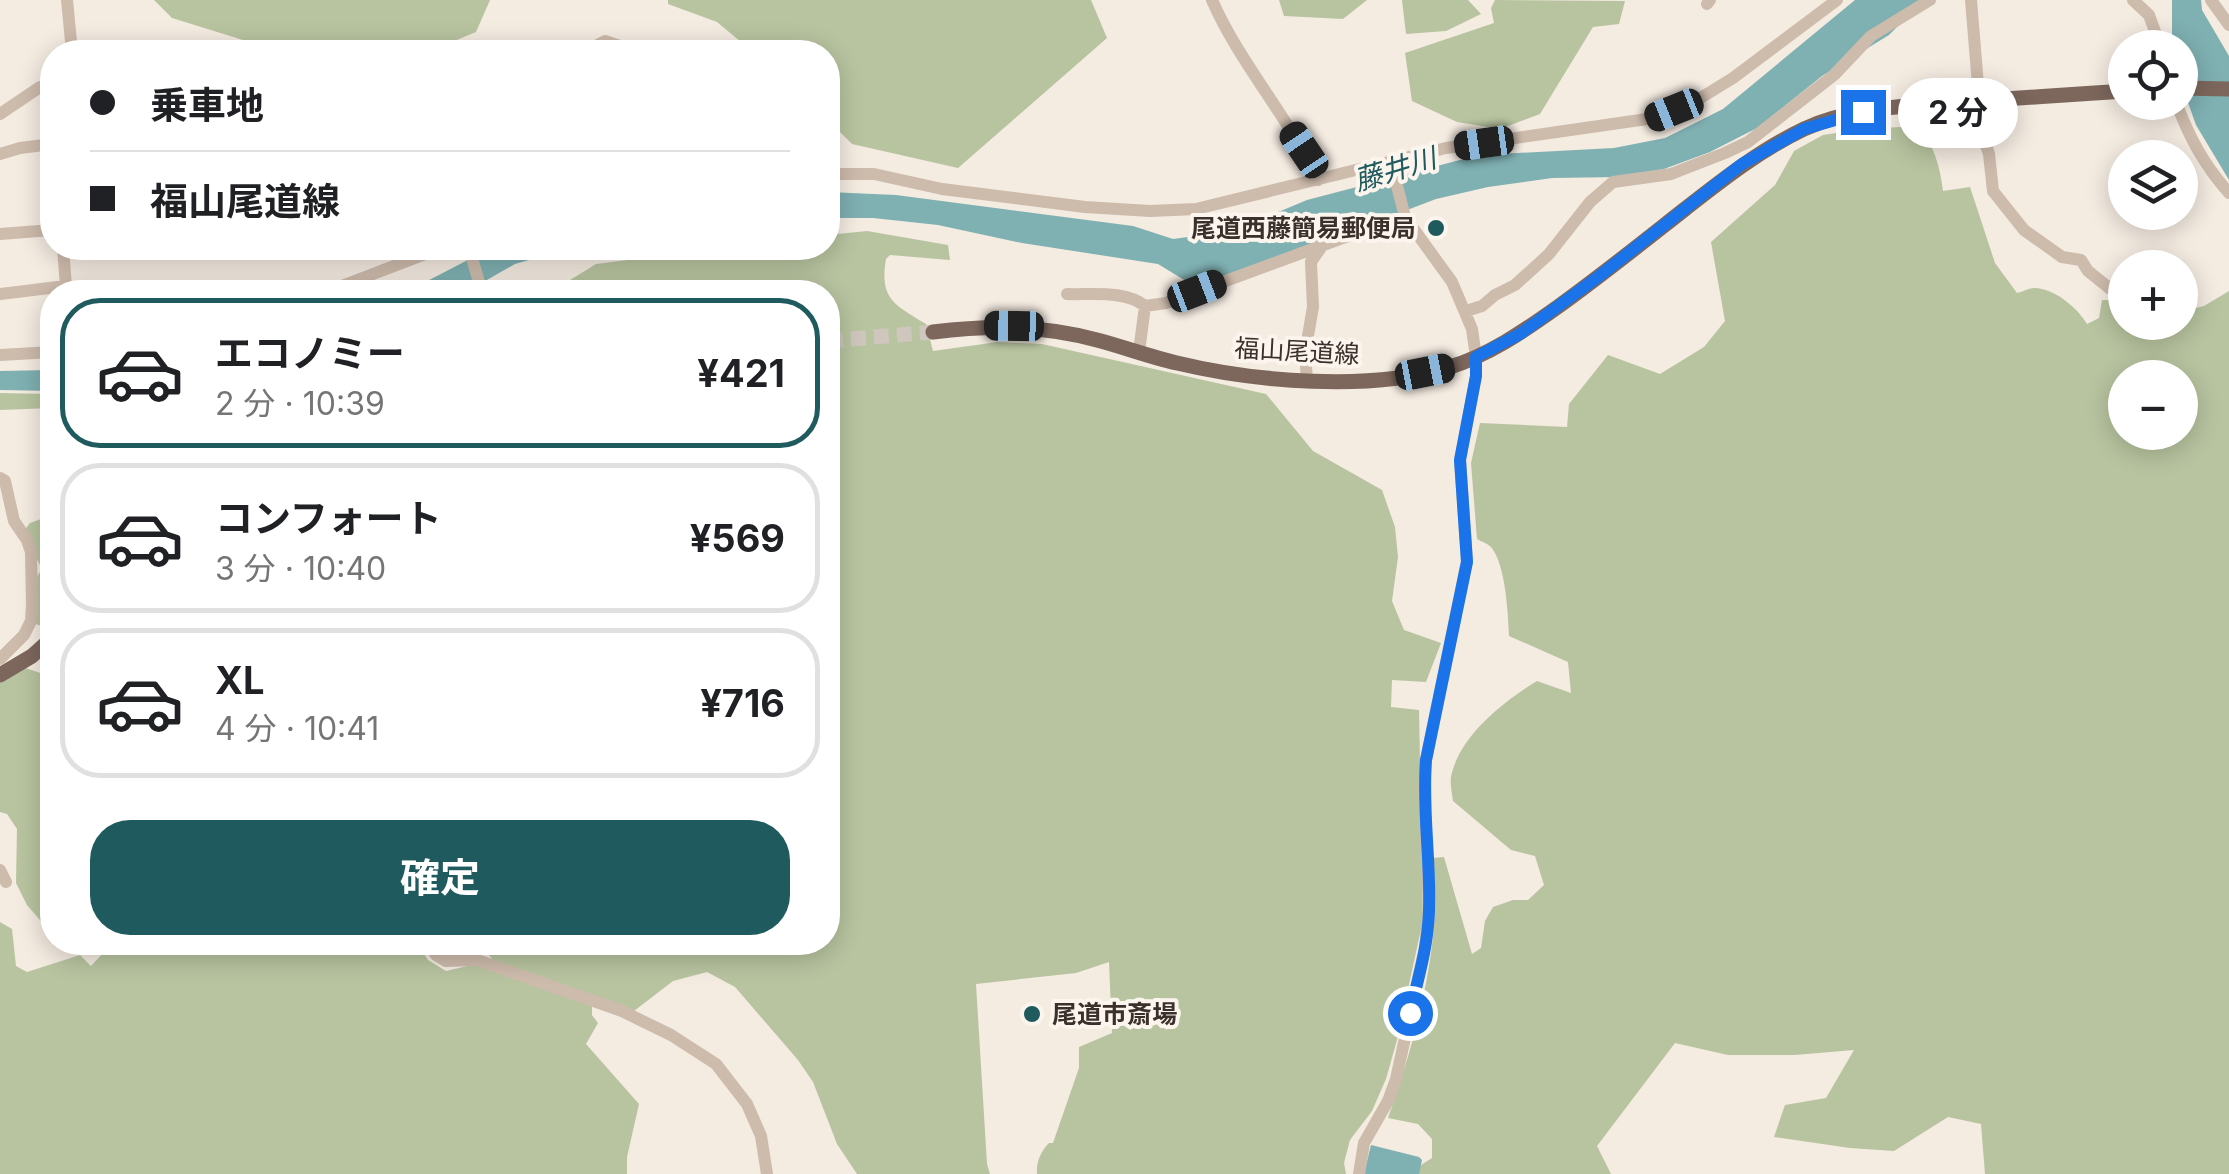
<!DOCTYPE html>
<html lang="ja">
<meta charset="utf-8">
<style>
body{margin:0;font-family:Inter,"Noto Sans JP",sans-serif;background:#f2f2f2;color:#202124;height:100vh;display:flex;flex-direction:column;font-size:38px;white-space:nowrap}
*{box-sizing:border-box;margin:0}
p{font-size:32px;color:#757577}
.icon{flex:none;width:55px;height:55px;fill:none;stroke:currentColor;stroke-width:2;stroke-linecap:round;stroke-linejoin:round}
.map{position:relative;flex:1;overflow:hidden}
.sheet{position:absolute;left:40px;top:280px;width:800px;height:675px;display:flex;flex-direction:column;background:#fff;border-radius:40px;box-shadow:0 5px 25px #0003}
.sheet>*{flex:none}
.banner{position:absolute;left:40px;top:40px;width:800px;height:220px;border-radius:40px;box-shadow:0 5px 25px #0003;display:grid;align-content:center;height:220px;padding:0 50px;background:#fff}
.buttons{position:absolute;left:2108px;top:30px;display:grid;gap:20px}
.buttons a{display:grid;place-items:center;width:90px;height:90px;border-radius:50%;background:#fff;box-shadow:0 5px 25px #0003;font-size:50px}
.end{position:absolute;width:45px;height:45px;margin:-22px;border:12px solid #1a73e8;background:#fff;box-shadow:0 0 0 5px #fff}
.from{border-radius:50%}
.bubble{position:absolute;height:70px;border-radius:35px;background:#fff;box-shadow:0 5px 25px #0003;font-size:32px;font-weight:700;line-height:70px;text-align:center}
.car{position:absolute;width:30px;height:60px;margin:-30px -15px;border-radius:12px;box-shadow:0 0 8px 2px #0007;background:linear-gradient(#222 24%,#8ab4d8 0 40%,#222 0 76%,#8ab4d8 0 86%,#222 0)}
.banner b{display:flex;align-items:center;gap:35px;height:95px;font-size:38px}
.banner b+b{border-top:2px solid #e0e0e0}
.banner i{width:25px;height:25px;background:#202124}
ul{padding:18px 0 0;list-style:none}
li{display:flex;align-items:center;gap:30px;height:150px;margin:0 20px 15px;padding:0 30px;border:5px solid #e0e0e0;border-radius:40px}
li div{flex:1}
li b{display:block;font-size:38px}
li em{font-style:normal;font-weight:700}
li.active{border-color:#1f5a5e}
li>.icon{width:90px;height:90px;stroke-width:1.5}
.action{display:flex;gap:20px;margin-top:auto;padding:20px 50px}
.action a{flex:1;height:115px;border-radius:40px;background:#1f5a5e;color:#fff;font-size:40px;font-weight:700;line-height:115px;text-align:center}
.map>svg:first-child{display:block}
.green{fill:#b8c4a0;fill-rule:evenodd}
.water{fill:#7fb0b2}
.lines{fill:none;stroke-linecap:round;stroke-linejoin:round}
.major-tunnel{stroke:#cfc6bd;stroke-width:15;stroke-dasharray:15 8;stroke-linecap:butt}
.minor{stroke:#cdbbac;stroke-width:12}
.major{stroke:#7d675c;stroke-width:15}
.route{stroke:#1a73e8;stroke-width:12}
.poi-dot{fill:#1f5a5e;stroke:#fbf5ee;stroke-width:4}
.labels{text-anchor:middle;stroke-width:8;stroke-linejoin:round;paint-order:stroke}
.poi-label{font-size:25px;font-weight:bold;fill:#3b302b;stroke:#fbf5ee;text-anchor:end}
.street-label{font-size:25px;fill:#3b302b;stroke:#fbf5ee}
.water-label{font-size:28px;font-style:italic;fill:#1f5a5e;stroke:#fbf5ee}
</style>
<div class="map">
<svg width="2229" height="1174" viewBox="0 0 2229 1174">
<rect width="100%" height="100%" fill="#f4ebe1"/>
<!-- green -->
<path class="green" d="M 154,0 L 490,0 L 476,32 L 428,52 L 293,52 L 256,44 L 172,18 Z
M 668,0 L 1091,0 L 1107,38 L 958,168 L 852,144 L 828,120 L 828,52 L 753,52 L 717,22 L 668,4 Z
M 1279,0 L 1367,0 L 1343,19 L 1284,16 Z
M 1402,0 L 1468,0 L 1481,14 L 1446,31 L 1406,34 Z
M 1495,0 L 1625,1 L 1619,24 L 1593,27 L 1540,114 L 1500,129 L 1457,122 L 1412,101 L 1405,53 L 1494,23 L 1491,8 Z
M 1920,126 C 1934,147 1940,166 1943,191 L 1970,187 L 1995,263 L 2017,293 C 2022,292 2027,289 2033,288 C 2053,287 2078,308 2087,324 L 2099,318 L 2102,300 L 2125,300 L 2125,322 L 2180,322 L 2180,312 L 2204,306 L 2229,291 L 2229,1174 L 1985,1174 L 1981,1124 L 1948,1117 L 1894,1151 L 1850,1148 L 1774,1137 L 1785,1105 L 1826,1098 L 1854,1050 L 1795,1055 L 1728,1055 L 1675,1043 L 1597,1146 L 1611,1174 L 1418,1174 L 1421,1165 L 1432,1158 L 1432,1139 L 1418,1124 L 1388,1118 C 1411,1053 1431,982 1435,913 C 1436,895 1434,877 1433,858 L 1444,857 L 1472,954 L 1481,948 L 1485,921 L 1493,907 L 1513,900 L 1528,900 L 1544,885 L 1535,856 L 1511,850 L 1453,801 C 1452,793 1450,785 1451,777 C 1459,736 1504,701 1537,681 L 1571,693 L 1568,662 L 1509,636 C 1508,614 1506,565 1491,547 C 1487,543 1482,542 1477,539 L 1471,463 L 1480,423 L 1567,427 L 1569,404 L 1608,355 L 1660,374 L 1704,347 L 1725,321 L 1711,242 L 1775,185 L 1794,151 L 1823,135 L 1861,129 ZM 2125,378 L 2180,378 L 2180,432 L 2125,432 Z
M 867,231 L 948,245 L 950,260 L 890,255 L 886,259 C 879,299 895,305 926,324 L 933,351 L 998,342 L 1042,344 L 1266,394 L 1313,451 L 1382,490 L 1395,527 L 1398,557 L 1392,601 L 1404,630 L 1441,643 L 1426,682 L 1392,680 L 1391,707 L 1419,710 L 1423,920 L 1397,1040 L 1386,1079 L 1372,1111 L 1350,1140 L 1344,1163 L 1346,1174 L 1037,1174 C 1036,1162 1041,1151 1049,1143 L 1053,1143 L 1079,1068 L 1079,1047 L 1112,1033 L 1109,962 L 1076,973 L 976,984 L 987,1164 L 990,1174 L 857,1174 L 837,1144 L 813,1082 L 798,1060 L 735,987 L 707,972 L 673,981 L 634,1011 L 496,964 L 485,950 L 488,942 L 556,943 L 574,948 L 600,949 L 600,942 L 828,942 L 828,292 L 576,292 L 557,288 L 596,264 L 722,248 L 828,248 L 828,235 Z
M 0,393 L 52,394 L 52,408 L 0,410 Z
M 52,515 L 52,618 L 47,628 L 30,622 L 34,581 L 42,569 L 23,532 L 30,523 Z
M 14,664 L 52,677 L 52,934 L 27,905 L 16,883 L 17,829 L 7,814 L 0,812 L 0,671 Z
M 0,922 L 12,929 L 16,966 L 27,972 L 80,955 L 91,966 L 104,952 L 97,943 L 417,943 L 428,960 L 446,971 L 476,964 L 592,1005 L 592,1015 L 598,1023 L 586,1044 L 639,1104 L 627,1157 L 627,1174 L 0,1174 Z"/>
<!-- water -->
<path class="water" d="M 1855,0 L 1924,0 L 1889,35 L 1822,76 L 1757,128 L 1710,152 L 1664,169 L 1620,177 L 1552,178 L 1488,187 L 1436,199 L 1199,289 L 1158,264 L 1022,243 L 938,225 L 873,218 L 828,218 L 828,192 L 896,195 L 1133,226 L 1173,239 L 1233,231 L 1307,200 L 1479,155 L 1614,148 L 1665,138 L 1723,109 Z
M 2172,0 L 2201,0 L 2202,10 L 2229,56 L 2229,180 L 2196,125 L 2180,80 L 2180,48 L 2172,47 Z
M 491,248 L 571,248 L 515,264 L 466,292 L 406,292 Z
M 52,370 L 52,391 L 0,390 L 0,371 Z
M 1371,1145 L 1419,1157 L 1422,1160 L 1419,1174 L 1364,1174 Z"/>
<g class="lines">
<!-- major-tunnel -->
<path class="major-tunnel" d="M 828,341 L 933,332"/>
<!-- minor -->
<path class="minor" d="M 67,0 L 72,52
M 1212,0 C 1240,64 1289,117 1318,180
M 1971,0 L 1982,134 L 1989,154 L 1993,191 L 2024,230 L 2062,257 L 2081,260 L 2088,271 L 2118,295
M 2133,0 L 2149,15 L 2161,48
M 2211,0 L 2229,25
M 1707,4 L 1710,0
M 584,52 L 605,41 L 638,52
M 2176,102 C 2189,137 2204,165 2229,193
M 0,114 L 40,87 L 52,90
M 0,154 L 20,148 L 52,144
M 828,174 L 874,174 L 942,189 L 1085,207 L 1150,211 L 1196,209 L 1446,148 L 1654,118 L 1694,102 L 1733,78 L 1837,0
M 0,234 L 52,230
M 469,248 L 482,292
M 326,292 L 441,248
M 0,294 L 66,286 L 63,248
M 1067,294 C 1092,295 1125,290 1145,306 L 1166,303 L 1367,229 L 1408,221
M 1466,311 L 1482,306 L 1495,295 L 1515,285 L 1549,254 L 1590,202 L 1613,182 L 1671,174 L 1725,153 L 1748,142 L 1834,75 L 1871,36 L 1930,0
M 1139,352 L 1145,306
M 0,355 L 52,352
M 1307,380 L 1305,353 L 1313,307 L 1311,262 L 1322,246
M 0,478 L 5,481 L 14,521 L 27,540 L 31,552 L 32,605 L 31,621 L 24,635 L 0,659
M 0,870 L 6,882
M 428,942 L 436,955 L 446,961 L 477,960 L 622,1011 L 671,1035 L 716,1064 L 747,1104 L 761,1136 L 767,1174
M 1359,1174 L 1364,1143 L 1388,1101 L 1396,1079 L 1425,947 L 1429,910 L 1424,790 L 1426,760 L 1467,561 L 1460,460 L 1476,376 L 1476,357 L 1472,329 L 1452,282 L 1405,217 L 1391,162"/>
<!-- major -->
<path class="major" d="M 2180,88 L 2229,89
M 933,332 C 990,325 1041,325 1097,340 C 1124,347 1150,357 1177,363 C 1256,382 1369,391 1447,368 C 1488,356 1524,331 1559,306 C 1602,275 1643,242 1685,209 C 1722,180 1760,150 1804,129 C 1852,107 1907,106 1959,102 C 2014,98 2070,95 2125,91
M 0,675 L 32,656 L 52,638"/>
</g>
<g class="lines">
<!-- route -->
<path class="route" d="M 1410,1013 C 1418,979 1428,946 1429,911 C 1431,861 1422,811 1426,760 L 1467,562 L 1460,460 L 1476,376 L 1476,357 L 1520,334 L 1598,277 L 1742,164 L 1804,129 L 1863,112"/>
</g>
<!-- markers -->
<g class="poi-dot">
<circle cx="1436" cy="228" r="10"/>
<circle cx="1032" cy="1014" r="10"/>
</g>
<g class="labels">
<!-- poi labels -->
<g class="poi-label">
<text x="1416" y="237">尾道西藤簡易郵便局</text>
<text x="1052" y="1023" text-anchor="start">尾道市斎場</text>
</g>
<!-- street labels -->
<g class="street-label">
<text transform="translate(1297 351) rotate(3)" y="9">福山尾道線</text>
</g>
<!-- water labels -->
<g class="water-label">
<text transform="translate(1395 169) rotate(-17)" y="10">藤井川</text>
</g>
</g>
</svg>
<div class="buttons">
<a><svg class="icon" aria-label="locate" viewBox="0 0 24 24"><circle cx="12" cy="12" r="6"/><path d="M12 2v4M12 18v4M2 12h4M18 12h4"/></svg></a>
<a><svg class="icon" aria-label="layers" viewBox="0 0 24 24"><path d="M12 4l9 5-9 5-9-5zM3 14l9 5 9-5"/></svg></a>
<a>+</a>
<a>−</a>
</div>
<i class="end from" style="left:1410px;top:1013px"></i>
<i class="end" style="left:1863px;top:112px"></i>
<div class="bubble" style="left:1898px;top:78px;width:120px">2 分</div>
<i class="car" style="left:1674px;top:110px;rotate:248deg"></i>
<i class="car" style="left:1484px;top:143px;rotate:262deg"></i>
<i class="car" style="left:1304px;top:150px;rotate:326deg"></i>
<i class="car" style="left:1197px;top:291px;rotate:69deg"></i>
<i class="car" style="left:1014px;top:326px;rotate:271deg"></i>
<i class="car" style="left:1425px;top:372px;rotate:79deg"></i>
<div class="banner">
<b><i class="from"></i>乗車地</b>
<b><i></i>福山尾道線</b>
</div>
<section class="sheet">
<ul>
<li class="active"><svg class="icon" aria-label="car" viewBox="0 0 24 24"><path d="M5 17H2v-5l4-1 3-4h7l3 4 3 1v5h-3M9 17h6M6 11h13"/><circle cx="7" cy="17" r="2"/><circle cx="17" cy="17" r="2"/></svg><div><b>エコノミー</b><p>2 分 · 10:39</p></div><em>¥421</em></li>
<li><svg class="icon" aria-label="car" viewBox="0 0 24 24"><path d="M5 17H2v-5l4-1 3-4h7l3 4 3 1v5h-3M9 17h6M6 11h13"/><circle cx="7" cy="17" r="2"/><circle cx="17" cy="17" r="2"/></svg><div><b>コンフォート</b><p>3 分 · 10:40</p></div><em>¥569</em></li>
<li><svg class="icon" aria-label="car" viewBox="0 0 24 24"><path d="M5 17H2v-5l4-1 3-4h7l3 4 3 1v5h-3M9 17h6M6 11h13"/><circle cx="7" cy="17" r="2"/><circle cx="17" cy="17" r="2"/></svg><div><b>XL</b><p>4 分 · 10:41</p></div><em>¥716</em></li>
</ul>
<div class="action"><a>確定</a></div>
</section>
</div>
